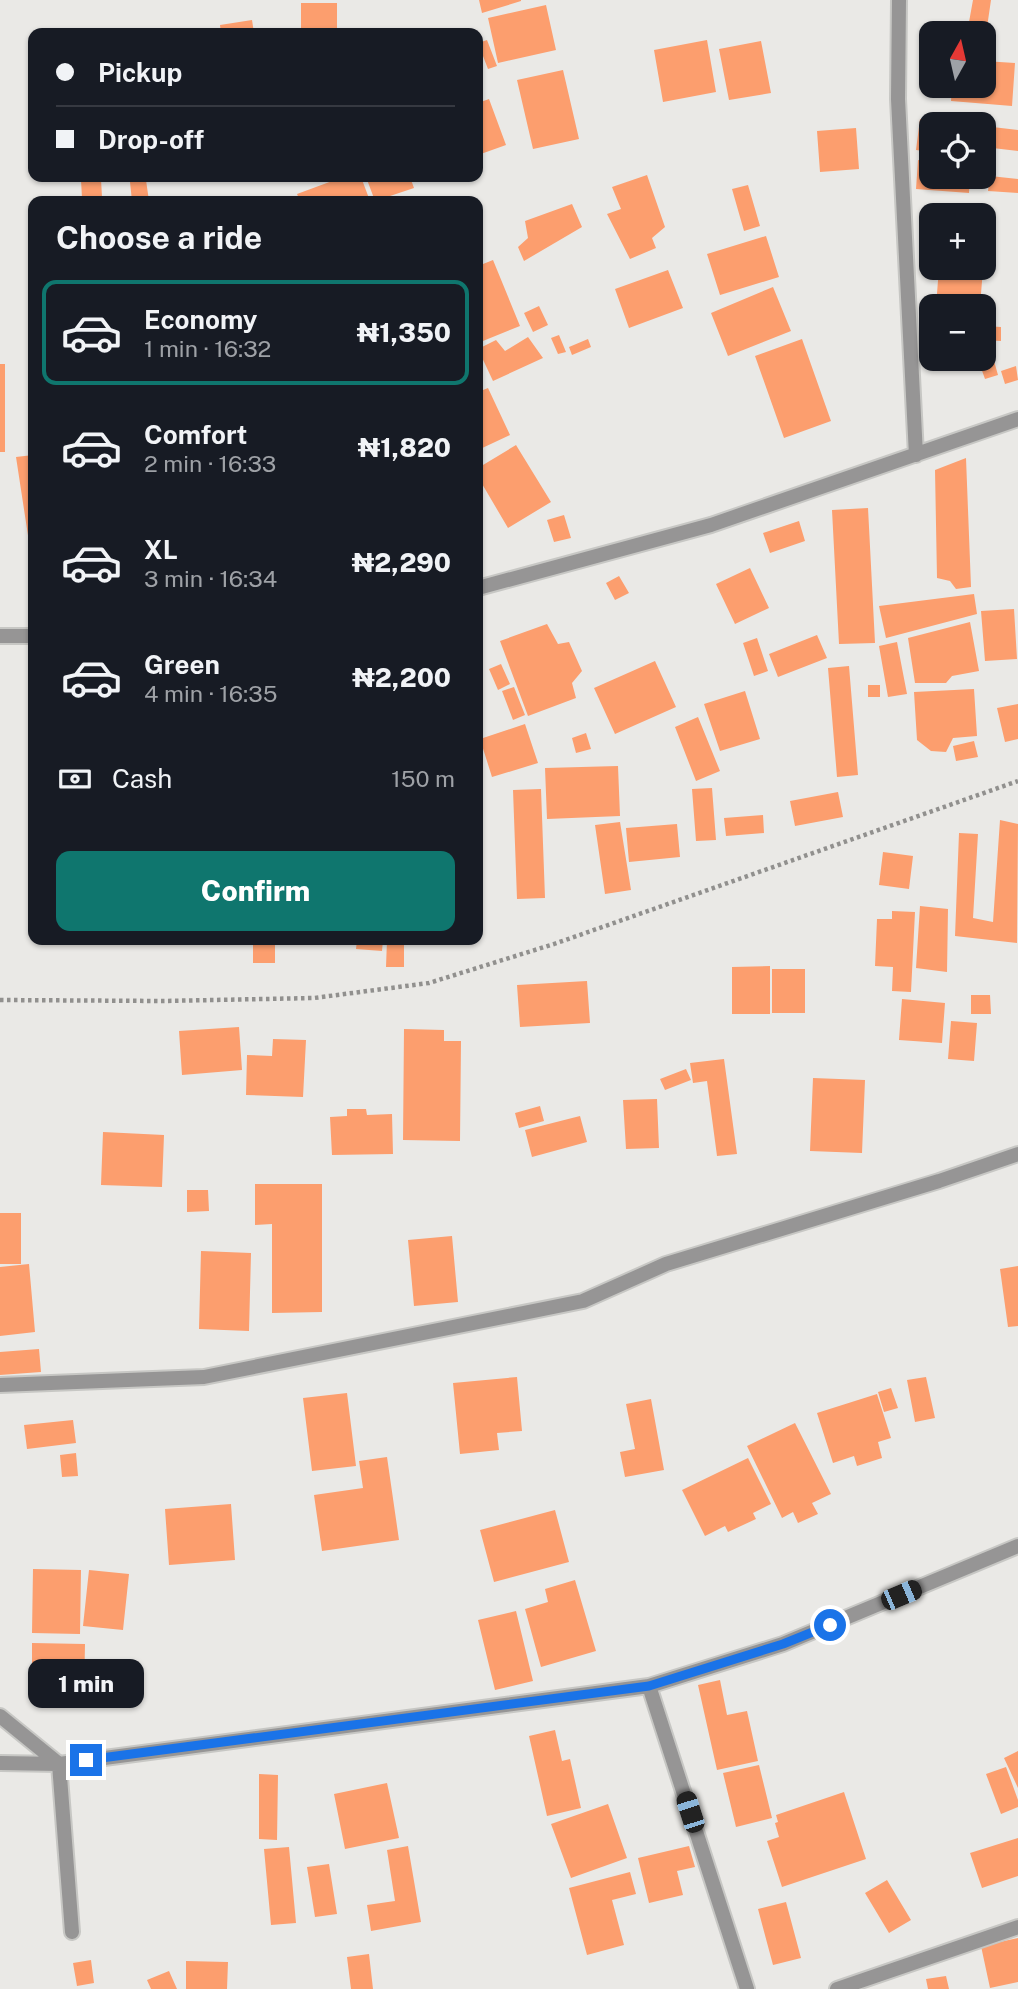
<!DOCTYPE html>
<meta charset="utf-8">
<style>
body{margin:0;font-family:"Public Sans",sans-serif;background:#242831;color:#f1f3f6;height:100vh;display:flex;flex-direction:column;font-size:26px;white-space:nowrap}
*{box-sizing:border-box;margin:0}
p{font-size:23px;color:#9ea1a6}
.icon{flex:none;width:38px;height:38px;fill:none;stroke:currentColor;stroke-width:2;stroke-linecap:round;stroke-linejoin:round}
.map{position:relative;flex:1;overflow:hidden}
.panel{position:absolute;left:28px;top:196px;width:455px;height:749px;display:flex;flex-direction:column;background:#171b24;border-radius:14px;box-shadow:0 2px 5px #0004}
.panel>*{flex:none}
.guide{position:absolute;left:28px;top:28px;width:455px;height:154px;border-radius:14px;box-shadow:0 2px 5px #0004;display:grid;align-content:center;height:154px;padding:0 28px;background:#171b24}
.needle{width:46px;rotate:8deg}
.controls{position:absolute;left:919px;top:21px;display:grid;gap:14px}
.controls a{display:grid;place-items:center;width:77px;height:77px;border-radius:14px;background:#171b24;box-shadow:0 2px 5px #0004;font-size:35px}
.end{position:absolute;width:32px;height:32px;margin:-16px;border:9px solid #1a73e8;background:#fff;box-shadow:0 0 0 4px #fff}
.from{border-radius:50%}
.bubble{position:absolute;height:49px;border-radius:14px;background:#171b24;box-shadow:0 2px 5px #0004;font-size:23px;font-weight:800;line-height:49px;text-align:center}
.car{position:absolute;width:21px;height:42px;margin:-21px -10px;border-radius:9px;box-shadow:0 0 5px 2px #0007;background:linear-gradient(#222 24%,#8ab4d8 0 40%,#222 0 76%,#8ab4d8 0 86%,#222 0)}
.guide b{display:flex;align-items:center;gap:24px;height:66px;font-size:26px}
.guide b+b{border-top:2px solid #363941}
.guide i{width:18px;height:18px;background:#f1f3f6}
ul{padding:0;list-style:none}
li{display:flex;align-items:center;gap:21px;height:105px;margin:0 14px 10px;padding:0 14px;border:4px solid transparent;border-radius:14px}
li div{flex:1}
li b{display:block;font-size:26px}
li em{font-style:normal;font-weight:800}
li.current{border-color:#0f766e}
li>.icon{width:63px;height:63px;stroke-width:1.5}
h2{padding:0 28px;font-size:32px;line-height:84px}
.pay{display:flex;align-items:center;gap:18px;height:77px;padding:0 28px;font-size:26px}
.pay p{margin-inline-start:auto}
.cta{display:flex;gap:14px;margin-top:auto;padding:14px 28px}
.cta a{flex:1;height:80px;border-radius:14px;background:#0f766e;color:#fff;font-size:28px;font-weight:800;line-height:80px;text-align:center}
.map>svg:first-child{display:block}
.building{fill:#fc9e6e}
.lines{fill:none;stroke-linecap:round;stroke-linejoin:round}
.minor-casing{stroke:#c7c7c4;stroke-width:18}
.path{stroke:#91908e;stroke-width:4.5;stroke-dasharray:3.5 3.5;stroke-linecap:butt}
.minor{stroke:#969595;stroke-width:14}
.route{stroke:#1a73e8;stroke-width:9}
</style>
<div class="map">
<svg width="1018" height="1989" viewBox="0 0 1018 1989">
<rect width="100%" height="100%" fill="#eae9e6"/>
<!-- building -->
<path class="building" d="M 479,0 L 521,0 L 521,1 L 482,13 Z
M 973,0 L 991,0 L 985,41 L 984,33 L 967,33 Z
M 301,3 L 337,3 L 337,33 L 301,33 Z
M 546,5 L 556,50 L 498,63 L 488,18 Z
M 252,20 L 254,33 L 221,33 L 220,25 Z
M 487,40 L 497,66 L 488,69 L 478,43 Z
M 707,40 L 716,92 L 663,102 L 654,50 Z
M 761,41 L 771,93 L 729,100 L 719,49 Z
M 984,61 L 1015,63 L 1012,106 L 951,101 L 952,86 L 984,86 Z
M 563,70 L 579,139 L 533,149 L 517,80 Z
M 489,99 L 506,145 L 478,155 L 478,103 Z
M 920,119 L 946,123 L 931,124 L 931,152 L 916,150 Z
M 984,126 L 1018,130 L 1018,151 L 984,147 Z
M 856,128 L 859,169 L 820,172 L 817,131 Z
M 918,160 L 931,162 L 931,177 L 970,177 L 969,193 L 916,189 Z
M 647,175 L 665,227 L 652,238 L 656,248 L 630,259 L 607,214 L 621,209 L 612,187 Z
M 990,176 L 1018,179 L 1018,193 L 988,191 Z
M 343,177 L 361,177 L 370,201 L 300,201 L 297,194 Z
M 366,177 L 410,177 L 414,188 L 375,201 Z
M 101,179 L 102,197 L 82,198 L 81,180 Z
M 146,180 L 149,201 L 132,201 L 130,182 Z
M 748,185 L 760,226 L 744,231 L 732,189 Z
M 572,204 L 582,227 L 524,261 L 518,247 L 528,238 L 525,221 Z
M 766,236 L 779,277 L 720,295 L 707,254 Z
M 493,260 L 520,326 L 478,343 L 478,266 Z
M 939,268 L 983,269 L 980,306 L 936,306 Z
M 668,270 L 683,308 L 629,328 L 615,289 Z
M 773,287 L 791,331 L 728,356 L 711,313 Z
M 539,306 L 548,325 L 533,332 L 524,313 Z
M 923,324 L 931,324 L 931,338 L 923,338 Z
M 984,326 L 1001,327 L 1001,341 L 984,340 Z
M 559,335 L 566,352 L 558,354 L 551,338 Z
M 528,337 L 543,358 L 493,381 L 478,349 L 496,340 L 505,351 Z
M 588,339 L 591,347 L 572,355 L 569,347 Z
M 802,339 L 831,421 L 784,438 L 755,356 Z
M 943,359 L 959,359 L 960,369 L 944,371 Z
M 994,361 L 998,375 L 985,379 L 980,365 Z
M 0,364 L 5,364 L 5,452 L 0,452 Z
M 1016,366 L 1018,380 L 1005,384 L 1001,371 Z
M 488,388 L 510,435 L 478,450 L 478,392 Z
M 516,445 L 551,502 L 508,528 L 478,477 L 478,468 Z
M 33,455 L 33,541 L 29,542 L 16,457 Z
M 966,458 L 971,587 L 956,589 L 950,581 L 937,578 L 935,470 Z
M 868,508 L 875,643 L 839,644 L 832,510 Z
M 564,515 L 571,538 L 554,542 L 547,520 Z
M 799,521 L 805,541 L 770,553 L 763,533 Z
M 750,568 L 769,608 L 735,624 L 716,584 Z
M 619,576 L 629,593 L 615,600 L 606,583 Z
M 974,594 L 977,614 L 886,638 L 879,606 Z
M 1014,609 L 1017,659 L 985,661 L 981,611 Z
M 970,622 L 979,671 L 952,676 L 946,683 L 915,683 L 908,638 Z
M 547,624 L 558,644 L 569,642 L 582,671 L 572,683 L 576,698 L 528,716 L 500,641 Z
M 817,635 L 827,658 L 778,677 L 769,654 Z
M 757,638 L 768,671 L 754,676 L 743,643 Z
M 897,642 L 907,694 L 888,697 L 879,646 Z
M 655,661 L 676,707 L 615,734 L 594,688 Z
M 501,664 L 510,684 L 498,690 L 489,669 Z
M 849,666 L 858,775 L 837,777 L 828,668 Z
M 868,685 L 880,685 L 880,697 L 868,697 Z
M 514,687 L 525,715 L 513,720 L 502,691 Z
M 974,689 L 977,736 L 953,738 L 946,752 L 931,751 L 917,740 L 914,692 Z
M 745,691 L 760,739 L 720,751 L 704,704 Z
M 1018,704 L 1018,739 L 1005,742 L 997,708 Z
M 698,717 L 720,771 L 696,781 L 675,727 Z
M 525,724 L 538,763 L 492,777 L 480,739 Z
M 586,733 L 591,749 L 576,753 L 572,738 Z
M 974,741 L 978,757 L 956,761 L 953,746 Z
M 618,766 L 620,816 L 547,819 L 545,768 Z
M 712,788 L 716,840 L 696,841 L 692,789 Z
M 541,789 L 545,898 L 517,899 L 513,790 Z
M 838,792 L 843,817 L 795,826 L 790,801 Z
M 763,815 L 764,833 L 726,836 L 724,818 Z
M 1000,820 L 1018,824 L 1017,943 L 955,936 L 959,833 L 978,834 L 973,918 L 993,922 Z
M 620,822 L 631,890 L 605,894 L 595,825 Z
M 677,824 L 680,857 L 629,862 L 626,828 Z
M 883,852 L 913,856 L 909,889 L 879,885 Z
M 920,906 L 948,909 L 947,972 L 916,968 Z
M 892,911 L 915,912 L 911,992 L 892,991 L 893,967 L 875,966 L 877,919 L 892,919 Z
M 253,940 L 275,940 L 275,963 L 253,963 Z
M 357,940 L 383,940 L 382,951 L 356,949 Z
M 387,940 L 404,940 L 404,967 L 386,967 Z
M 770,966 L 770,1014 L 732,1014 L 732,967 Z
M 772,969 L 805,969 L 805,1013 L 772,1013 Z
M 587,981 L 590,1023 L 520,1027 L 517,985 Z
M 971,995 L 990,995 L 991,1014 L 971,1014 Z
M 902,999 L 945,1003 L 942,1043 L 899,1040 Z
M 951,1021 L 977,1023 L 974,1061 L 948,1059 Z
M 239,1027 L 242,1070 L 182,1075 L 179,1031 Z
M 404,1029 L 444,1030 L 444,1041 L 461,1041 L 460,1141 L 403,1140 Z
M 273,1039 L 306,1040 L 303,1097 L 246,1095 L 247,1055 L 272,1056 Z
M 724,1059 L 737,1154 L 717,1156 L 707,1081 L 693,1083 L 690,1063 Z
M 686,1069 L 691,1080 L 665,1090 L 660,1079 Z
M 813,1078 L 865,1080 L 862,1153 L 810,1151 Z
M 657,1099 L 659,1148 L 626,1149 L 623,1100 Z
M 540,1106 L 544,1121 L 519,1128 L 515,1113 Z
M 347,1109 L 366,1109 L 367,1115 L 392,1114 L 393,1154 L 332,1155 L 330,1117 L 347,1116 Z
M 580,1116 L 587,1142 L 532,1157 L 525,1130 Z
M 103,1132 L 164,1135 L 162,1187 L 101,1185 Z
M 255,1184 L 322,1184 L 322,1312 L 272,1313 L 272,1224 L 255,1225 Z
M 187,1190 L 208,1190 L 209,1211 L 187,1212 Z
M 0,1213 L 21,1213 L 21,1264 L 0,1264 Z
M 452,1236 L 458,1302 L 414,1306 L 408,1240 Z
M 201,1251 L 251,1253 L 249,1331 L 199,1329 Z
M 29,1264 L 35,1332 L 0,1336 L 0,1267 Z
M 1018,1266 L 1018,1326 L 1008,1327 L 1000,1269 Z
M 39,1349 L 41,1372 L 0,1375 L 0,1352 Z
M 517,1377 L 522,1431 L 497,1433 L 499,1450 L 460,1454 L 453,1383 Z
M 926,1377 L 935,1418 L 915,1422 L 907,1380 Z
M 891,1388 L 898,1408 L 884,1412 L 878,1392 Z
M 347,1393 L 356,1466 L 312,1471 L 303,1398 Z
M 877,1394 L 891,1438 L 878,1442 L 882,1458 L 857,1466 L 854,1456 L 833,1463 L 817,1413 Z
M 651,1399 L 664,1470 L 625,1477 L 620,1452 L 635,1449 L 626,1404 Z
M 73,1420 L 76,1443 L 27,1449 L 24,1425 Z
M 795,1423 L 831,1494 L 812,1503 L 818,1514 L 798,1523 L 793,1512 L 782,1518 L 747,1446 Z
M 76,1453 L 78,1476 L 62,1477 L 60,1455 Z
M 387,1457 L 399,1540 L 322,1551 L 314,1495 L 363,1488 L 359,1461 Z
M 748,1458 L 771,1504 L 753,1513 L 756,1519 L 728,1532 L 725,1526 L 705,1536 L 682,1490 Z
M 231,1504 L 235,1560 L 169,1565 L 165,1509 Z
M 555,1510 L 569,1562 L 494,1582 L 480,1530 Z
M 33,1569 L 81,1570 L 80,1634 L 32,1633 Z
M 89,1570 L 129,1574 L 123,1630 L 83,1626 Z
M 575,1580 L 596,1651 L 541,1667 L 525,1609 L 548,1602 L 545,1589 Z
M 516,1611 L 533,1681 L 495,1690 L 478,1620 Z
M 32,1643 L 85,1644 L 84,1693 L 32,1692 Z
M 720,1680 L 727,1715 L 747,1711 L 758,1761 L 717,1770 L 698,1685 Z
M 555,1730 L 562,1761 L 570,1759 L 581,1808 L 547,1816 L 529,1736 Z
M 1018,1751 L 1018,1788 L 1004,1758 Z
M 759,1765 L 772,1818 L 736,1827 L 723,1773 Z
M 1006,1767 L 1018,1800 L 1018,1807 L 1001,1814 L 986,1774 Z
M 259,1774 L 278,1775 L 277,1840 L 259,1839 Z
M 387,1783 L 399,1838 L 345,1849 L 334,1794 Z
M 844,1792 L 866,1859 L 782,1887 L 767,1841 L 779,1837 L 775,1823 L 778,1822 L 776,1815 Z
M 608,1804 L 627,1858 L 571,1878 L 551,1824 Z
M 1018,1838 L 1018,1876 L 982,1888 L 970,1853 Z
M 408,1846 L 421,1922 L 371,1931 L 367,1905 L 395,1901 L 387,1850 Z
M 689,1846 L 695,1867 L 677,1871 L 683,1895 L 649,1903 L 638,1858 Z
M 289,1847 L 296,1923 L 271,1925 L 264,1849 Z
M 329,1864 L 337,1914 L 315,1917 L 307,1867 Z
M 630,1872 L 636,1894 L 612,1900 L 624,1945 L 587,1955 L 569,1888 Z
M 887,1880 L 911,1920 L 889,1933 L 865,1893 Z
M 786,1902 L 801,1958 L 773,1965 L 758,1909 Z
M 1018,1938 L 1018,1982 L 990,1988 L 981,1946 Z
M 369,1954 L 373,1989 L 351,1989 L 347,1957 Z
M 91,1960 L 94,1983 L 77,1986 L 73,1963 Z
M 186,1961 L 228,1962 L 227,1989 L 186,1989 Z
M 169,1971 L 177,1989 L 151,1989 L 147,1980 Z
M 946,1976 L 949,1989 L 928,1989 L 926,1979 Z"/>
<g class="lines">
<!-- minor casing -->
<g class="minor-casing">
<path id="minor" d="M 899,0 L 898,99 L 916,455
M 478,588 L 711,525 L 1018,419
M 0,636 L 33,636
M 0,1385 L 204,1377 L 583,1301 L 666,1264 L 939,1181 L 1018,1154
M 649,1686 L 747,1989
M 0,1716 L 59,1764 L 72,1932
M 0,1763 L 59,1764 L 649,1686 L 783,1644 L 1018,1546
M 837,1989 L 1018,1927"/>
</g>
<!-- path -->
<path class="path" d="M 0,1000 L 163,1001 L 314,998 L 429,983 L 554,944 L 1018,781"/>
<!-- minor -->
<use href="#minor" class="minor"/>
</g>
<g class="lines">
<!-- route -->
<path class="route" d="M 86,1760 L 649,1686 L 783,1644 L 830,1625"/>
</g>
</svg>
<div class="controls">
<a><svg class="needle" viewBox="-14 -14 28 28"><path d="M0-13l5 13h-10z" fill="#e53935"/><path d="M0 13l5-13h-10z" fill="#9ea1a6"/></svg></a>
<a><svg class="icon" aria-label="locate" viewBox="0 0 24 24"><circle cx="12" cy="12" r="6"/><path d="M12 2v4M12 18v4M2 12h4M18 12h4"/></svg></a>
<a>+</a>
<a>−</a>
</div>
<i class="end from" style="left:830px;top:1625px"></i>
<i class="end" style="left:86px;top:1760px"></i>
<div class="bubble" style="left:28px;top:1659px;width:116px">1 min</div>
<i class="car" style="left:901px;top:1595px;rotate:67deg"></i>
<i class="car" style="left:690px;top:1812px;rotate:342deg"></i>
<div class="guide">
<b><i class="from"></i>Pickup</b>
<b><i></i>Drop-off</b>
</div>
<section class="panel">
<h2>Choose a ride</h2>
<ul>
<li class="current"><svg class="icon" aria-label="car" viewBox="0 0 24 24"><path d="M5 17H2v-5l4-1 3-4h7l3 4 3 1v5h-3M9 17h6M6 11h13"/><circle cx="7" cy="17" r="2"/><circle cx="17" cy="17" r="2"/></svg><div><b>Economy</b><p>1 min · 16:32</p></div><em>₦1,350</em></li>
<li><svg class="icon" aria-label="car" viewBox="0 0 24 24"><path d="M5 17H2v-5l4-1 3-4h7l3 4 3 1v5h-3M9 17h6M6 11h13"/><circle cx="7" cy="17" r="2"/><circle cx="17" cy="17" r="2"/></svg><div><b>Comfort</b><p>2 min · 16:33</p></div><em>₦1,820</em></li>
<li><svg class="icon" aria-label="car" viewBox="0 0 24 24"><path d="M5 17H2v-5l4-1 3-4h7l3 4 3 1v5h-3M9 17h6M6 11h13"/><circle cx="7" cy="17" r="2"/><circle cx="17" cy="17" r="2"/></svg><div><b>XL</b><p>3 min · 16:34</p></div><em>₦2,290</em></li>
<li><svg class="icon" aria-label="car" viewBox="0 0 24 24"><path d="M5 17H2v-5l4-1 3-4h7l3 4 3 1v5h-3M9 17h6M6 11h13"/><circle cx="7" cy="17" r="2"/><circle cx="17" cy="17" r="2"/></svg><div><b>Green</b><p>4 min · 16:35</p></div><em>₦2,200</em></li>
</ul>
<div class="pay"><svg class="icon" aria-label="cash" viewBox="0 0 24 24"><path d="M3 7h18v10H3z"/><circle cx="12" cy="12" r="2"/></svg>Cash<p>150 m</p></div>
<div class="cta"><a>Confirm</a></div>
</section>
</div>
